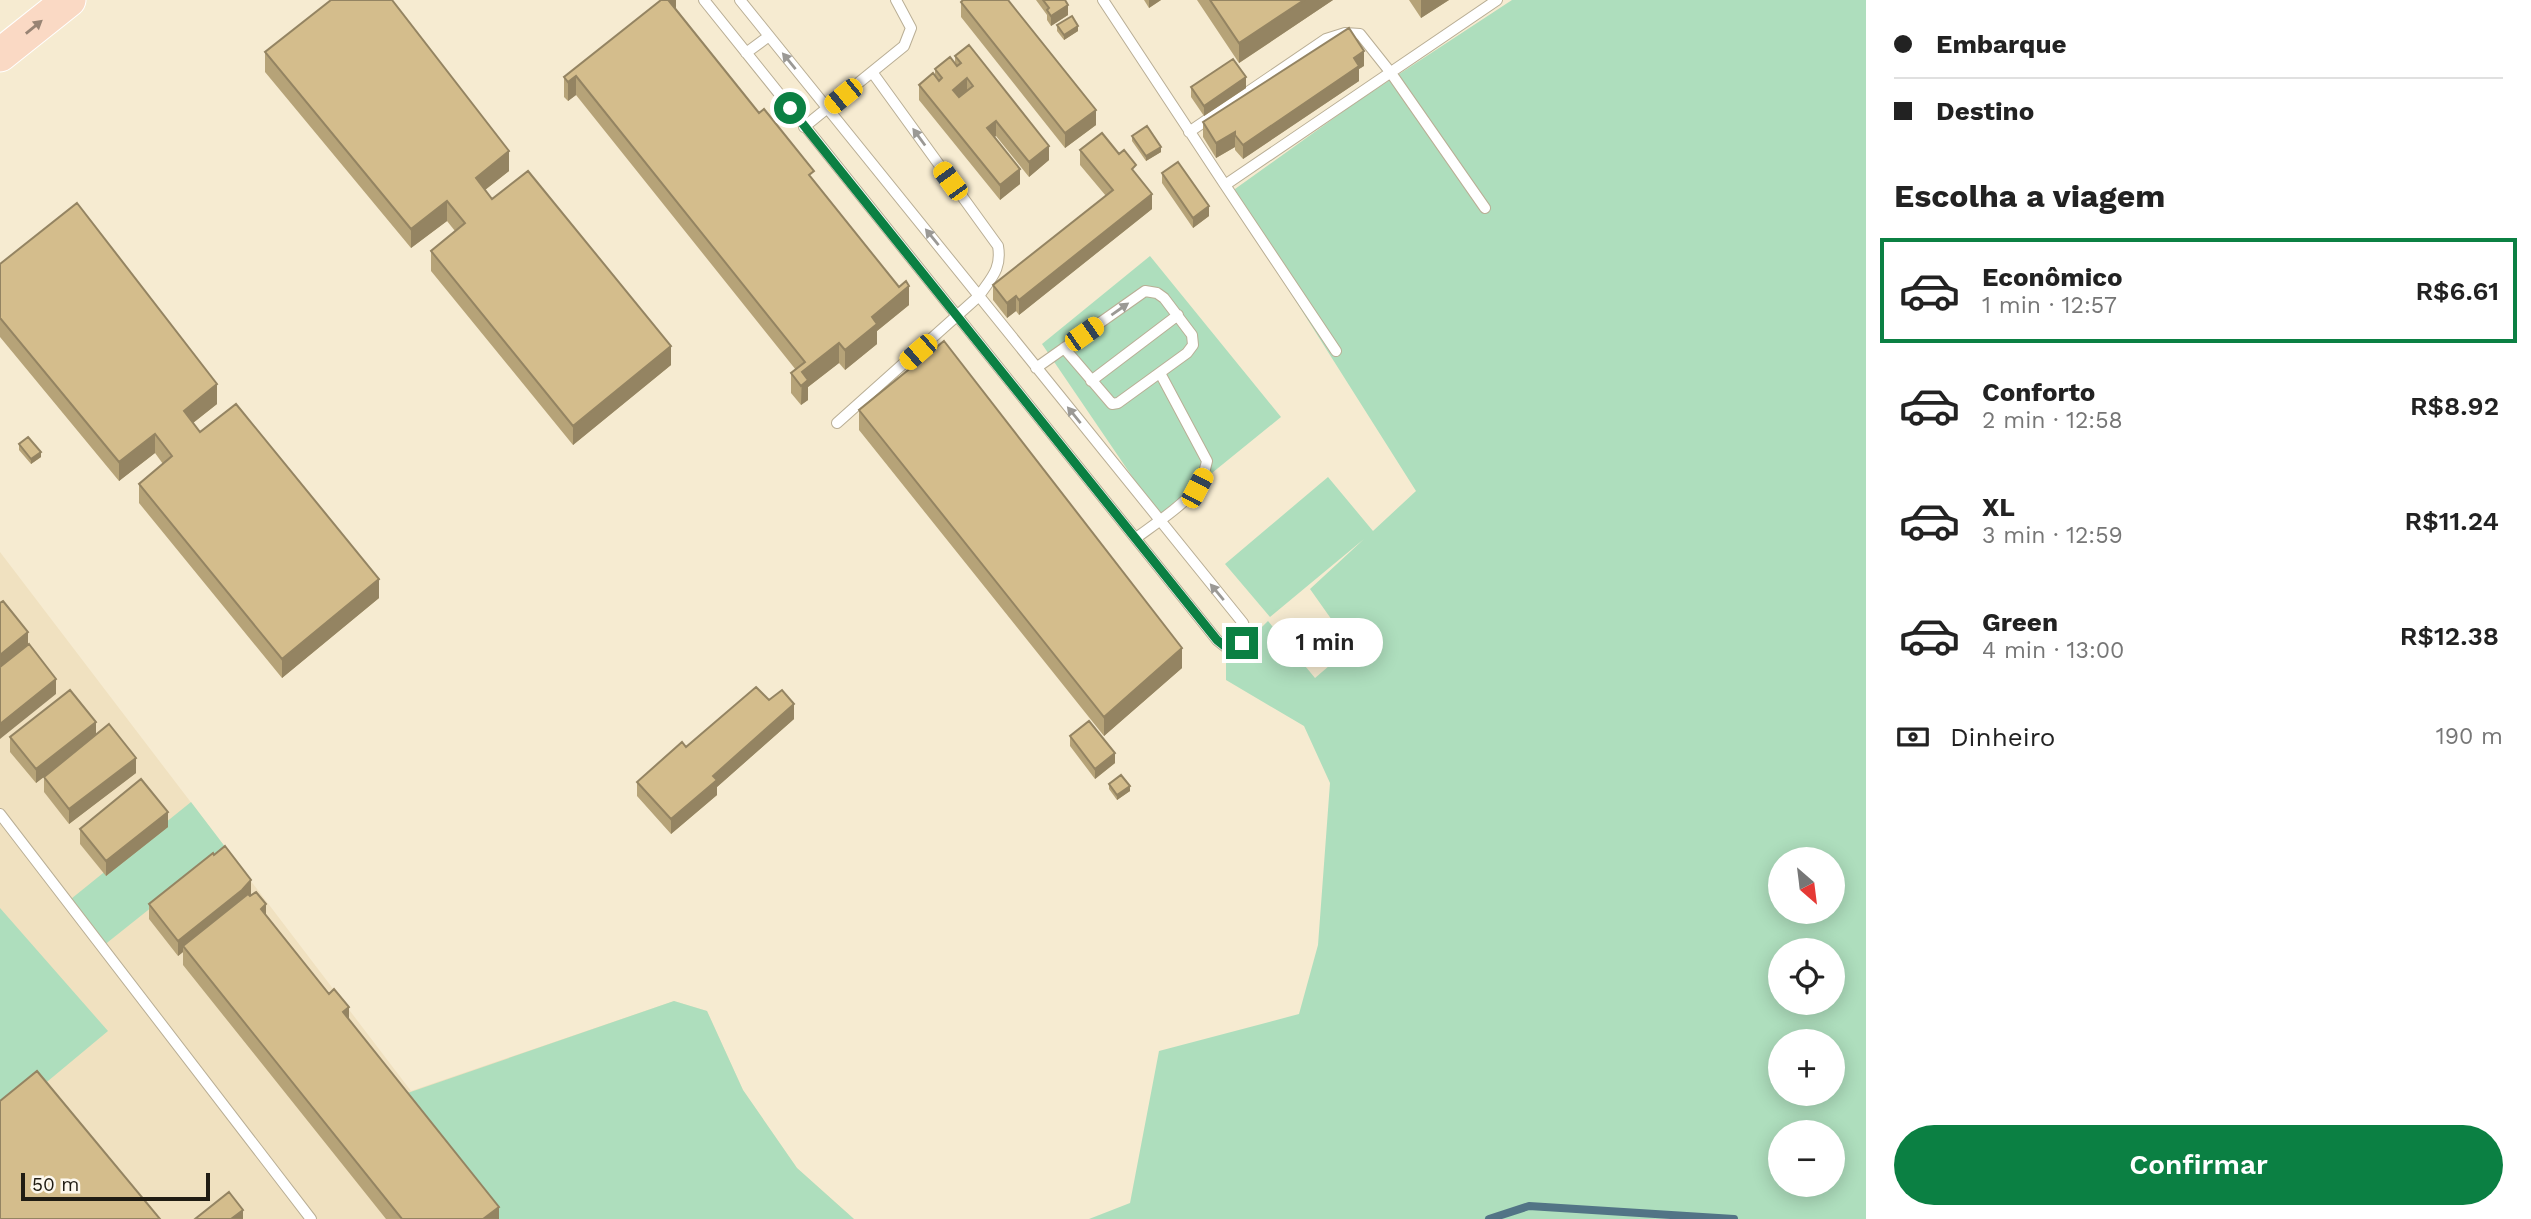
<!DOCTYPE html>
<html lang="pt">
<meta charset="utf-8">
<style>
body{margin:0;font-family:"Work Sans",sans-serif;background:#f2f2f2;color:#222;height:100vh;display:flex;flex-direction:column;font-size:26px;white-space:nowrap}
*{box-sizing:border-box;margin:0}
p{font-size:23px;color:#767676}
.icon{flex:none;width:38px;height:38px;fill:none;stroke:currentColor;stroke-width:2;stroke-linecap:round;stroke-linejoin:round}
.map{position:relative;flex:1;overflow:hidden}
.side{display:flex;flex-direction:column;background:#fff;width:665px}
.side>*{flex:none}
.top-card{display:grid;align-content:center;height:154px;padding:0 28px;background:#fff}
.needle{width:46px;rotate:152deg}
.buttons{position:absolute;left:1768px;top:847px;display:grid;gap:14px}
.buttons a{display:grid;place-items:center;width:77px;height:77px;border-radius:50%;background:#fff;box-shadow:0 4px 18px #0003;font-size:35px}
.scale{position:absolute;left:21px;bottom:18px;width:189px;box-sizing:border-box;padding-left:7px;border:4px solid #201c13;border-top:0;font-size:19px;line-height:24px;white-space:nowrap;color:#201c13;-webkit-text-stroke:5px #fdf8ee;paint-order:stroke}
.end{position:absolute;width:32px;height:32px;margin:-16px;border:9px solid #0b8043;background:#fff;box-shadow:0 0 0 4px #fff}
.from{border-radius:50%}
.bubble{position:absolute;height:49px;border-radius:24px;background:#fff;box-shadow:0 4px 18px #0003;font-size:23px;font-weight:600;line-height:49px;text-align:center}
.car{position:absolute;width:21px;height:42px;margin:-21px -10px;border-radius:9px;box-shadow:0 0 5px 2px #0007;background:linear-gradient(#f5c518 24%,#345 0 40%,#f5c518 0 76%,#345 0 86%,#f5c518 0)}
.top-card b{display:flex;align-items:center;gap:24px;height:66px;font-size:26px}
.top-card b+b{border-top:2px solid #e0e0e0}
.top-card i{width:18px;height:18px;background:#222}
ul{padding:0;list-style:none}
li{display:flex;align-items:center;gap:21px;height:105px;margin:0 14px 10px;padding:0 14px;border:4px solid transparent;border-radius:0px}
li div{flex:1}
li b{display:block;font-size:26px}
li em{font-style:normal;font-weight:600}
li.current{border-color:#0b8043}
li>.icon{width:63px;height:63px;stroke-width:1.5}
h2{padding:0 28px;font-size:32px;line-height:84px}
.pay{display:flex;align-items:center;gap:18px;height:77px;padding:0 28px;font-size:26px}
.pay p{margin-inline-start:auto}
.cta{display:flex;gap:14px;margin-top:auto;padding:14px 28px}
.cta a{flex:1;height:80px;border-radius:42px;background:#0b8043;color:#fff;font-size:28px;font-weight:600;line-height:80px;text-align:center}
main{display:flex;flex:1;min-height:0}
.map>svg:first-child{display:block}
.built{fill:#f0e1c0}
.green{fill:#aedebd;fill-rule:evenodd}
.lines{fill:none;stroke-linecap:round;stroke-linejoin:round}
.stream{stroke:#527486;stroke-width:8}
.lane-casing{stroke:#b9ae95;stroke-width:12}
.primary-casing{stroke:#fff;stroke-width:35}
.lane{stroke:#fff;stroke-width:10}
.primary{stroke:#fad9c4;stroke-width:33}
.wall{fill:#b6a378}
.shaded-wall{fill:#948462}
.building{fill:#d4bd8c;stroke:#948462;stroke-width:2;fill-rule:evenodd}
.oneway{fill:#988474}
.oneway2{fill:#9b9995}
.route{stroke:#0b8043;stroke-width:9}
</style>
<main>
<div class="map">
<svg width="1866" height="1219" viewBox="0 0 1866 1219">
<rect width="100%" height="100%" fill="#f6ebd1"/>
<!-- built -->
<path class="built" d="M 0,552 L 411,1091 L 674,1001 L 707,1011 L 743,1090 L 797,1168 L 854,1219 L 0,1219 Z"/>
<!-- green -->
<path class="green" d="M 1512,0 L 1866,0 L 1866,1219 L 1089,1219 L 1130,1203 L 1159,1051 L 1299,1014 L 1318,945 L 1330,783 L 1304,726 L 1226,680 L 1226,662 L 1268,621 L 1315,678 L 1351,647 L 1310,589 L 1364,539 L 1270,617 L 1225,564 L 1328,477 L 1373,531 L 1416,491 L 1228,194 L 1355,103 ZM 1780,859 L 1832,859 L 1832,912 L 1780,912 ZM 1780,950 L 1832,950 L 1832,1003 L 1780,1003 ZM 1780,1041 L 1832,1041 L 1832,1094 L 1780,1094 ZM 1780,1132 L 1832,1132 L 1832,1185 L 1780,1185 Z
M 1150,256 L 1281,417 L 1159,516 L 1042,344 Z
M 191,802 L 226,848 L 103,946 L 66,903 Z
M 0,908 L 108,1031 L 0,1121 Z
M 674,1001 L 707,1011 L 743,1090 L 797,1168 L 854,1219 L 493,1219 L 396,1097 Z"/>
<g class="lines">
<!-- stream -->
<path class="stream" d="M 1489,1219 L 1529,1206 L 1734,1219"/>
<!-- lane casing -->
<g class="lane-casing">
<path id="lane" d="M 704,0 L 1217,640 L 1227,648 L 1235,649 L 1242,643 L 1247,634 L 1243,623 L 740,0
M 1103,0 L 1225,185 L 1497,0
M 746,53 L 769,36
M 804,127 L 904,46 L 911,28 L 896,0
M 1189,132 L 1326,39 L 1345,33 L 1360,34 L 1391,73 L 1485,208
M 1225,185 L 1336,351
M 1036,368 L 1145,291 L 1157,293 L 1164,298 L 1192,335 L 1193,345 L 1187,353 L 1118,403 L 1112,404 L 1064,348
M 1091,381 L 1178,315
M 837,423 L 979,296 C 991,278 1002,269 998,246 L 872,72
M 1136,538 C 1155,524 1182,506 1197,488 C 1203,480 1205,470 1207,461 L 1160,373
M 0,814 L 311,1219"/>
</g>
<!-- primary casing -->
<g class="primary-casing">
<path id="primary" d="M 0,55 L 69,0"/>
</g>
<!-- lane -->
<use href="#lane" class="lane"/>
<!-- primary -->
<use href="#primary" class="primary"/>
</g>
<!-- wall -->
<path class="wall" d="M 676,0 L 676,10 L 814,181 L 909,305 L 877,331 L 877,344 L 845,370 L 839,363 L 808,387 L 808,400 L 801,405 L 791,393 L 791,373 L 796,370 L 576,95 L 568,101 L 564,97 L 564,77 Z
M 1036,0 L 1065,0 L 1068,15 L 1051,26 L 1047,20 L 1047,15 Z
M 1144,0 L 1161,0 L 1149,8 Z
M 1197,0 L 1333,0 L 1239,63 Z
M 1409,0 L 1449,0 L 1421,18 Z
M 961,2 L 1096,125 L 1065,148 L 961,17 Z
M 1057,25 L 1078,31 L 1064,40 L 1057,31 Z
M 265,52 L 509,171 L 485,190 L 492,199 L 671,365 L 573,445 L 431,271 L 431,251 L 455,231 L 447,221 L 411,248 L 265,72 Z
M 955,56 L 1049,160 L 1029,177 L 996,136 L 994,137 L 1020,184 L 1000,200 L 919,100 L 919,85 L 935,76 L 935,69 L 955,64 Z
M 1364,66 L 1359,69 L 1359,81 L 1243,159 L 1235,150 L 1235,147 L 1216,158 L 1203,137 L 1203,122 Z
M 1191,87 L 1246,88 L 1204,116 L 1191,97 Z
M 1132,136 L 1161,152 L 1146,161 L 1132,141 Z
M 1080,150 L 1136,175 L 1152,209 L 1019,315 L 1016,311 L 1007,318 L 993,300 L 993,285 L 1106,196 L 1080,165 Z
M 1162,173 L 1209,216 L 1193,228 L 1162,183 Z
M 0,264 L 217,404 L 193,423 L 200,432 L 379,598 L 282,678 L 139,503 L 139,484 L 163,464 L 155,453 L 119,481 L 0,337 Z
M 859,410 L 1182,668 L 1104,736 L 859,430 Z
M 19,444 L 41,457 L 31,464 L 19,450 Z
M 769,700 L 794,719 L 717,787 L 717,795 L 671,834 L 637,796 L 637,782 L 686,747 Z
M 96,735 L 136,773 L 69,824 L 44,792 L 44,777 L 49,773 L 36,783 L 10,752 L 10,737 Z
M 1070,736 L 1115,763 L 1095,779 L 1070,746 Z
M 1109,784 L 1130,791 L 1117,800 L 1109,789 Z
M 168,827 L 106,876 L 80,844 L 80,829 Z
M 251,895 L 266,915 L 349,1019 L 499,1219 L 386,1219 L 183,965 L 183,952 L 178,956 L 149,919 L 149,904 Z"/>
<!-- shaded-wall -->
<path class="shaded-wall" d="M 670,0 L 676,0 L 676,14 L 669,1 Z
M 1149,0 L 1161,0 L 1149,8 Z
M 1304,0 L 1333,0 L 1239,63 L 1239,43 Z
M 1421,0 L 1449,0 L 1421,18 Z
M 1068,5 L 1068,15 L 1051,26 L 1051,16 Z
M 1078,26 L 1078,31 L 1064,40 L 1064,35 Z
M 1364,51 L 1364,66 L 1359,69 L 1359,81 L 1243,159 L 1243,145 Z
M 576,76 L 576,95 L 568,101 L 568,82 Z
M 1246,77 L 1246,88 L 1204,116 L 1204,106 Z
M 967,78 L 967,93 L 953,105 L 953,90 Z
M 1096,110 L 1096,125 L 1065,148 L 1065,133 Z
M 996,121 L 996,136 L 987,143 L 987,128 Z
M 1235,132 L 1235,147 L 1216,158 L 1216,143 Z
M 1049,146 L 1049,160 L 1029,177 L 1029,162 Z
M 1161,147 L 1161,152 L 1146,161 L 1146,156 Z
M 509,151 L 509,171 L 476,197 L 476,178 Z
M 1020,169 L 1020,184 L 1000,200 L 1000,185 Z
M 1152,194 L 1152,209 L 1019,315 L 1019,300 Z
M 447,201 L 447,221 L 411,248 L 411,229 Z
M 1209,206 L 1209,216 L 1193,228 L 1193,218 Z
M 909,286 L 909,305 L 877,331 L 877,344 L 845,370 L 845,350 L 872,317 Z
M 1016,296 L 1016,311 L 1007,318 L 1007,303 Z
M 839,343 L 839,363 L 808,387 L 808,400 L 801,405 L 802,372 Z
M 671,346 L 671,365 L 573,445 L 573,426 Z
M 217,384 L 217,404 L 184,430 L 184,411 Z
M 155,434 L 155,453 L 119,481 L 119,462 Z
M 41,452 L 41,457 L 31,464 L 31,459 Z
M 379,579 L 379,598 L 282,678 L 282,659 Z
M 28,632 L 28,647 L 0,670 L 0,655 Z
M 1182,648 L 1182,668 L 1104,736 L 1104,717 Z
M 56,679 L 56,694 L 0,739 L 0,724 Z
M 794,704 L 794,719 L 717,787 L 717,795 L 671,834 L 671,819 L 713,776 Z
M 96,722 L 96,737 L 36,783 L 36,769 Z
M 1115,753 L 1115,763 L 1095,779 L 1095,769 Z
M 136,758 L 136,773 L 69,824 L 69,809 Z
M 1130,786 L 1130,791 L 1117,800 L 1117,795 Z
M 168,812 L 168,827 L 106,876 L 106,861 Z
M 251,880 L 251,895 L 183,946 L 183,952 L 178,956 L 178,941 Z
M 266,904 L 266,924 L 261,909 Z
M 349,1007 L 349,1026 L 343,1012 Z
M 499,1207 L 499,1219 L 483,1219 Z
M 243,1210 L 243,1219 L 231,1219 Z"/>
<!-- building -->
<path class="building" d="M 331,0 L 392,0 L 509,151 L 476,178 L 492,199 L 528,171 L 671,346 L 573,426 L 431,251 L 465,223 L 447,201 L 411,229 L 265,52 Z
M 661,0 L 670,0 L 669,1 L 759,113 L 764,109 L 814,171 L 809,175 L 899,287 L 906,281 L 909,286 L 872,317 L 877,324 L 845,350 L 839,343 L 802,372 L 808,380 L 801,386 L 791,373 L 805,362 L 576,76 L 568,82 L 564,77 Z
M 963,0 L 1008,0 L 1096,110 L 1065,133 L 961,2 Z
M 1043,0 L 1065,0 L 1068,5 L 1051,16 L 1047,10 L 1049,8 Z
M 1210,0 L 1304,0 L 1239,43 Z
M 1072,16 L 1078,26 L 1064,35 L 1057,25 Z
M 1349,28 L 1364,51 L 1354,58 L 1359,66 L 1243,145 L 1235,135 L 1235,132 L 1216,143 L 1203,122 Z
M 969,45 L 1049,146 L 1029,162 L 996,121 L 987,128 L 1020,169 L 1000,185 L 919,85 L 933,73 L 939,81 L 942,78 L 935,69 L 950,57 L 957,66 L 961,63 L 955,56 ZM 967,78 L 973,86 L 959,97 L 953,90 Z
M 1233,59 L 1246,77 L 1204,106 L 1191,87 Z
M 1147,126 L 1161,147 L 1146,156 L 1132,136 Z
M 1102,133 L 1119,154 L 1124,150 L 1136,165 L 1132,169 L 1152,194 L 1019,300 L 1016,296 L 1007,303 L 993,285 L 1113,190 L 1080,150 Z
M 1178,162 L 1209,206 L 1193,218 L 1162,173 Z
M 77,203 L 217,384 L 184,411 L 200,432 L 236,404 L 379,579 L 282,659 L 139,484 L 172,456 L 155,434 L 119,462 L 0,318 L 0,264 Z
M 944,341 L 1182,648 L 1104,717 L 859,410 Z
M 28,437 L 41,452 L 31,459 L 19,444 Z
M 3,601 L 28,632 L 0,655 L 0,603 Z
M 29,644 L 56,679 L 0,724 L 0,667 Z
M 756,687 L 769,700 L 782,690 L 794,704 L 713,776 L 717,780 L 671,819 L 637,782 L 682,742 L 686,747 Z
M 70,690 L 96,722 L 36,769 L 10,737 Z
M 1089,721 L 1115,753 L 1095,769 L 1070,736 Z
M 109,724 L 136,758 L 69,809 L 44,777 Z
M 1121,775 L 1130,786 L 1117,795 L 1109,784 Z
M 141,779 L 168,812 L 106,861 L 80,829 Z
M 225,846 L 251,880 L 242,890 L 178,941 L 149,904 L 213,853 L 214,855 Z
M 256,892 L 266,904 L 261,909 L 329,994 L 334,989 L 349,1007 L 343,1012 L 499,1207 L 483,1219 L 402,1219 L 183,946 L 248,894 L 250,896 Z
M 37,1071 L 160,1219 L 0,1219 L 0,1101 Z
M 229,1192 L 243,1210 L 231,1219 L 195,1219 Z"/>
<!-- one-way arrows -->
<defs><path id="oneway-solid" d="M-6-.8H1V-3.2L6.5 0L1 3.2V.8H-6Z" transform="scale(1.75)"/></defs>
<use class="oneway" href="#oneway-solid" transform="translate(34 27) rotate(-39)"/>
<g class="oneway2">
<use href="#oneway-solid" transform="translate(789 61) rotate(-129)"/>
<use href="#oneway-solid" transform="translate(919 137) rotate(-126)"/>
<use href="#oneway-solid" transform="translate(932 237) rotate(-129)"/>
<use href="#oneway-solid" transform="translate(1120 309) rotate(-35)"/>
<use href="#oneway-solid" transform="translate(1074 415) rotate(-129)"/>
<use href="#oneway-solid" transform="translate(1217 592) rotate(-130)"/>
</g>
<g class="lines">
<!-- route -->
<path class="route" d="M 790,108 L 1217,640 L 1227,648 L 1235,649 L 1242,643"/>
</g>
</svg>
<div class="buttons">
<a><svg class="needle" viewBox="-14 -14 28 28"><path d="M0-13l5 13h-10z" fill="#e53935"/><path d="M0 13l5-13h-10z" fill="#767676"/></svg></a>
<a><svg class="icon" aria-label="locate" viewBox="0 0 24 24"><circle cx="12" cy="12" r="6"/><path d="M12 2v4M12 18v4M2 12h4M18 12h4"/></svg></a>
<a>+</a>
<a>−</a>
</div>
<div class="scale">50 m</div>
<i class="end from" style="left:790px;top:108px"></i>
<i class="end" style="left:1242px;top:643px"></i>
<div class="bubble" style="left:1267px;top:618px;width:116px">1 min</div>
<i class="car" style="left:843px;top:96px;rotate:231deg"></i>
<i class="car" style="left:950px;top:181px;rotate:324deg"></i>
<i class="car" style="left:1084px;top:334px;rotate:55deg"></i>
<i class="car" style="left:918px;top:352px;rotate:229deg"></i>
<i class="car" style="left:1197px;top:488px;rotate:28deg"></i>
</div>
<section class="side">
<div class="top-card">
<b><i class="from"></i>Embarque</b>
<b><i></i>Destino</b>
</div>
<h2>Escolha a viagem</h2>
<ul>
<li class="current"><svg class="icon" aria-label="car" viewBox="0 0 24 24"><path d="M5 17H2v-5l4-1 3-4h7l3 4 3 1v5h-3M9 17h6M6 11h13"/><circle cx="7" cy="17" r="2"/><circle cx="17" cy="17" r="2"/></svg><div><b>Econômico</b><p>1 min · 12:57</p></div><em>R$6.61</em></li>
<li><svg class="icon" aria-label="car" viewBox="0 0 24 24"><path d="M5 17H2v-5l4-1 3-4h7l3 4 3 1v5h-3M9 17h6M6 11h13"/><circle cx="7" cy="17" r="2"/><circle cx="17" cy="17" r="2"/></svg><div><b>Conforto</b><p>2 min · 12:58</p></div><em>R$8.92</em></li>
<li><svg class="icon" aria-label="car" viewBox="0 0 24 24"><path d="M5 17H2v-5l4-1 3-4h7l3 4 3 1v5h-3M9 17h6M6 11h13"/><circle cx="7" cy="17" r="2"/><circle cx="17" cy="17" r="2"/></svg><div><b>XL</b><p>3 min · 12:59</p></div><em>R$11.24</em></li>
<li><svg class="icon" aria-label="car" viewBox="0 0 24 24"><path d="M5 17H2v-5l4-1 3-4h7l3 4 3 1v5h-3M9 17h6M6 11h13"/><circle cx="7" cy="17" r="2"/><circle cx="17" cy="17" r="2"/></svg><div><b>Green</b><p>4 min · 13:00</p></div><em>R$12.38</em></li>
</ul>
<div class="pay"><svg class="icon" aria-label="cash" viewBox="0 0 24 24"><path d="M3 7h18v10H3z"/><circle cx="12" cy="12" r="2"/></svg>Dinheiro<p>190 m</p></div>
<div class="cta"><a>Confirmar</a></div>
</section>
</main>
